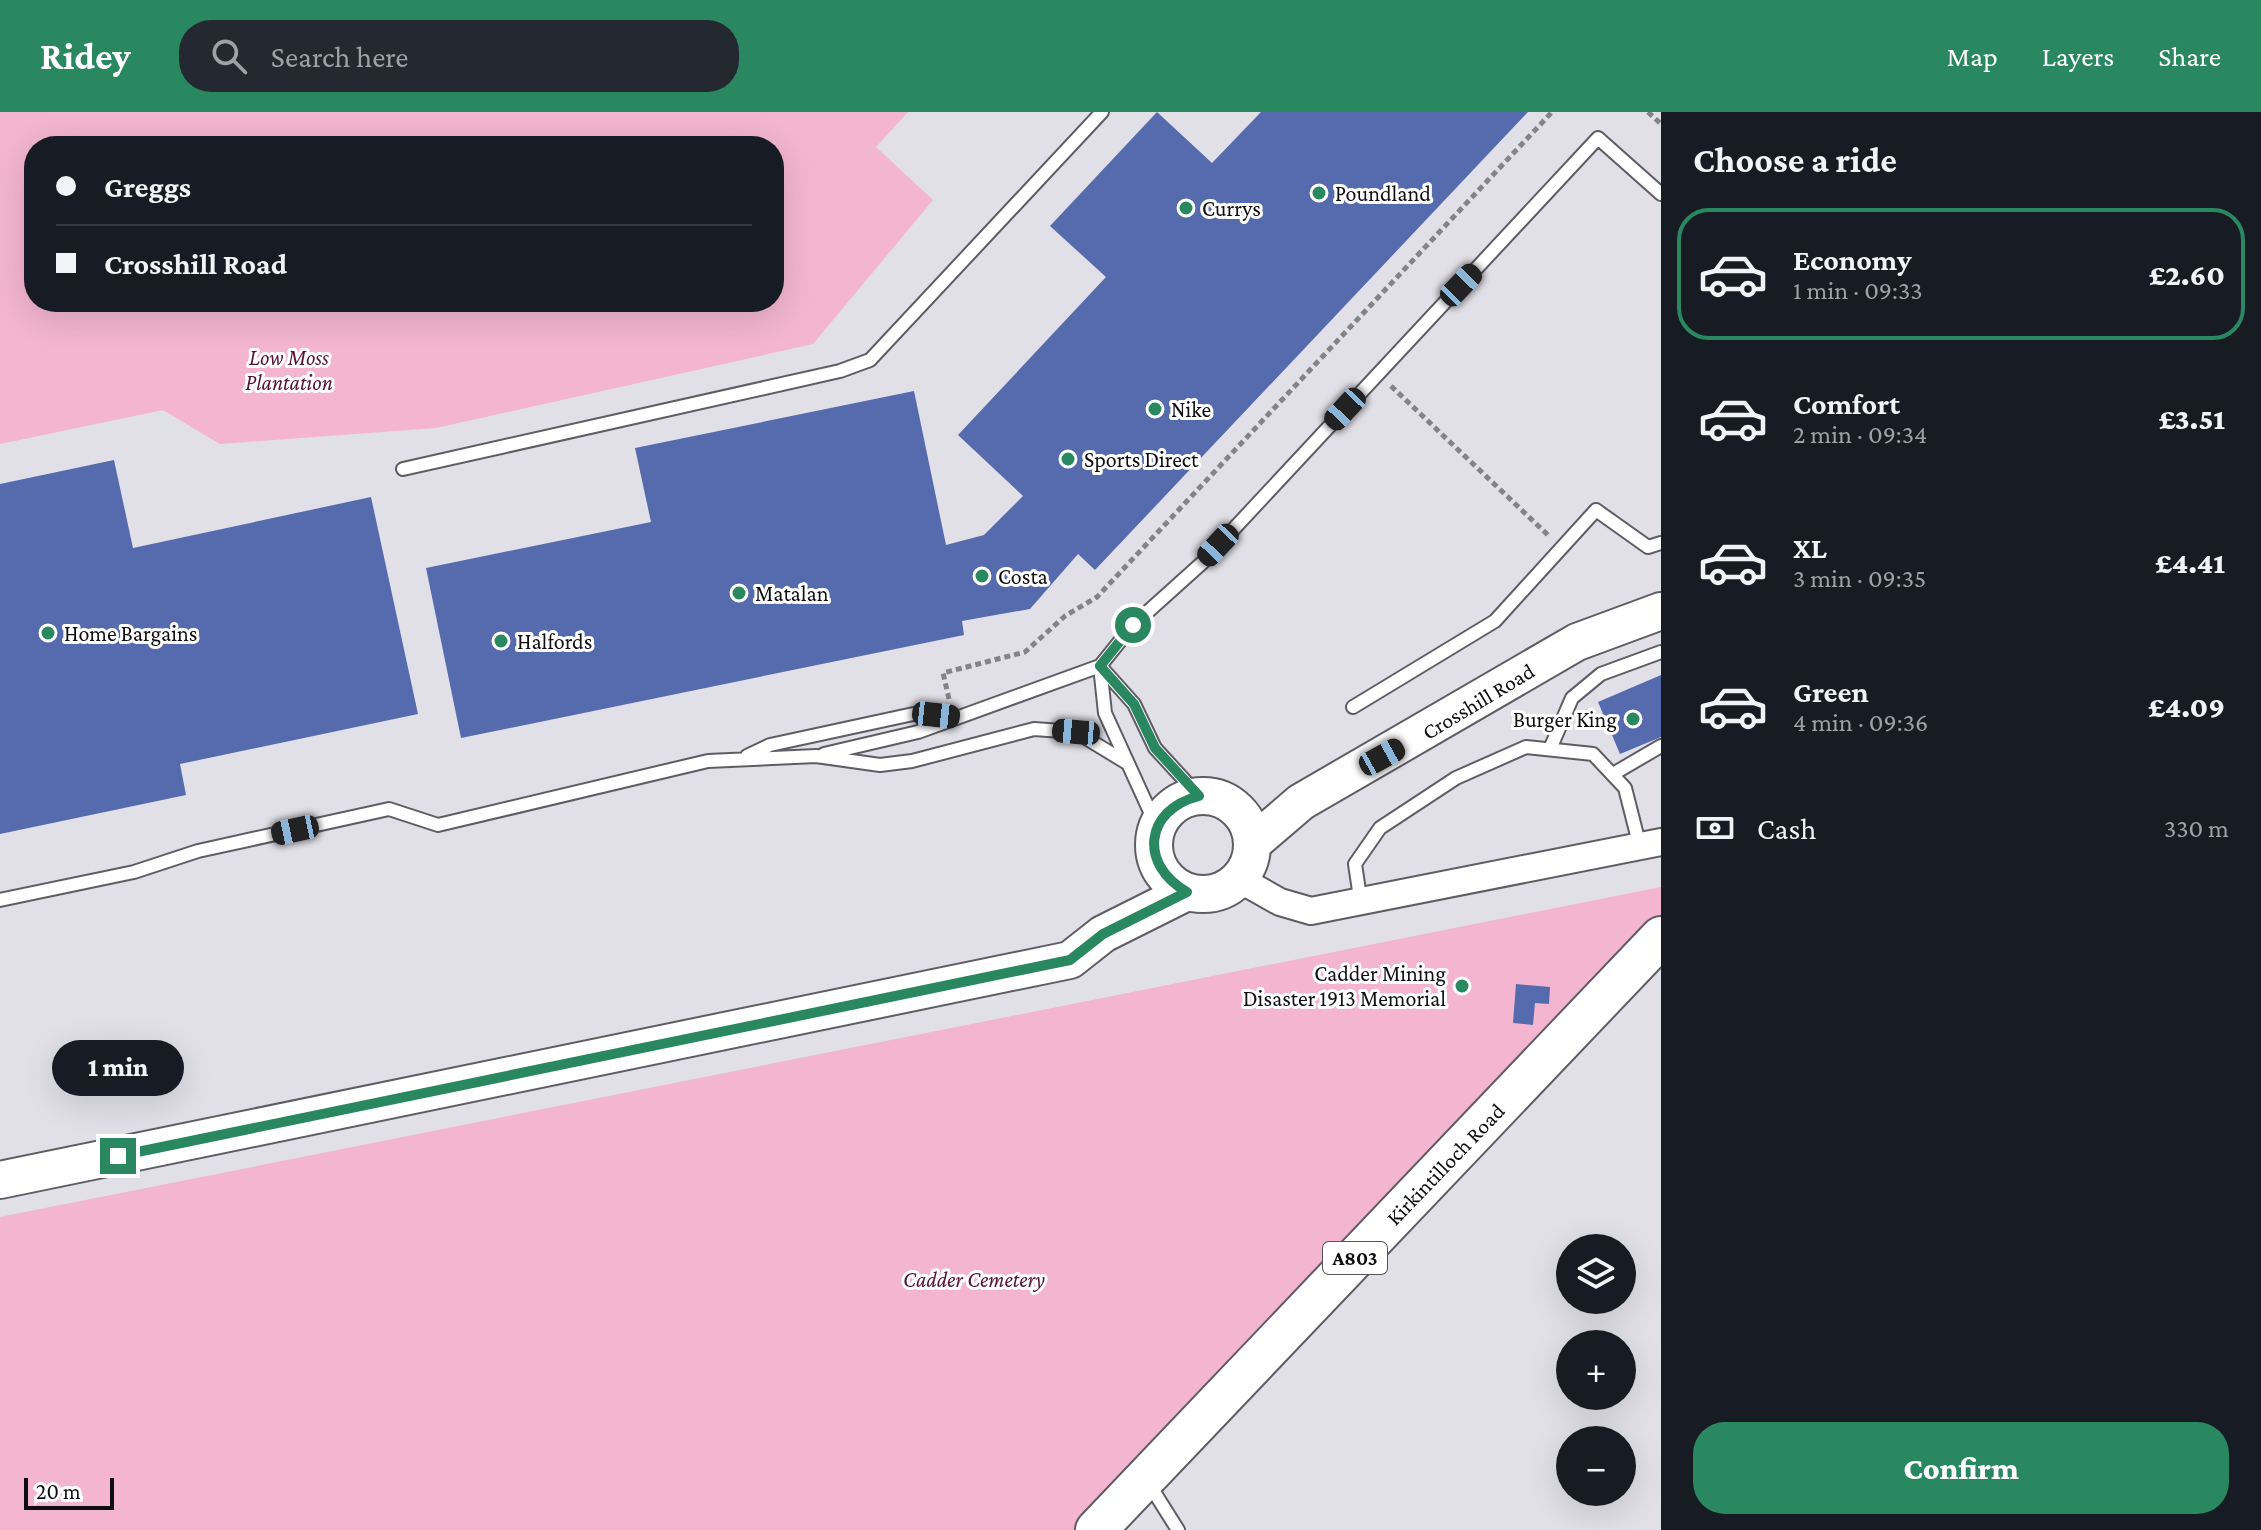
<!DOCTYPE html>
<meta charset="utf-8">
<style>
body{margin:0;font-family:"Crimson Pro",serif;background:#242831;color:#f1f3f6;height:100vh;display:flex;flex-direction:column;font-size:30px;white-space:nowrap}
*{box-sizing:border-box;margin:0}
p{font-size:26px;color:#9ea1a6}
.icon{flex:none;width:44px;height:44px;fill:none;stroke:currentColor;stroke-width:2;stroke-linecap:round;stroke-linejoin:round}
.map{position:relative;flex:1;overflow:hidden}
.panel{display:flex;flex-direction:column;background:#171b24;width:600px}
.panel>*{flex:none}
.hud{position:absolute;left:24px;top:24px;width:760px;height:176px;border-radius:32px;box-shadow:0 8px 32px #0002;display:grid;align-content:center;height:176px;padding:0 32px;background:#171b24}
.controls{position:absolute;left:1556px;top:1122px;display:grid;gap:16px}
.controls a{display:grid;place-items:center;width:80px;height:80px;border-radius:50%;background:#171b24;box-shadow:0 8px 32px #0002;font-size:40px}
.scale{position:absolute;left:24px;bottom:20px;width:90px;box-sizing:border-box;padding-left:8px;border:4px solid #0e0d10;border-top:0;font-size:22px;line-height:28px;white-space:nowrap;color:#0e0d10;-webkit-text-stroke:6px #fff;paint-order:stroke}
.end{position:absolute;width:36px;height:36px;margin:-18px;border:10px solid #2a8860;background:#fff;box-shadow:0 0 0 4px #fff}
.from{border-radius:50%}
.bubble{position:absolute;height:56px;border-radius:28px;background:#171b24;box-shadow:0 8px 32px #0002;font-size:26px;font-weight:800;line-height:56px;text-align:center}
.car{position:absolute;width:24px;height:48px;margin:-24px -12px;border-radius:10px;box-shadow:0 0 6px 2px #0007;background:linear-gradient(#222 24%,#8ab4d8 0 40%,#222 0 76%,#8ab4d8 0 86%,#222 0)}
.hud b{display:flex;align-items:center;gap:28px;height:76px;font-size:30px}
.hud b+b{border-top:2px solid #363941}
.hud i{width:20px;height:20px;background:#f1f3f6}
ul{padding:0;list-style:none}
li{display:flex;align-items:center;gap:24px;height:132px;margin:0 16px 12px;padding:0 16px;border:4px solid transparent;border-radius:32px}
li div{flex:1}
li b{display:block;font-size:30px}
li em{font-style:normal;font-weight:800}
li.selected{border-color:#2a8860}
li>.icon{width:72px;height:72px;stroke-width:1.5}
h2{padding:0 32px;font-size:36px;line-height:96px}
.pay{display:flex;align-items:center;gap:20px;height:88px;padding:0 32px;font-size:30px}
.pay p{margin-inline-start:auto}
.action{display:flex;gap:16px;margin-top:auto;padding:16px 32px}
.action a{flex:1;height:92px;border-radius:32px;background:#2a8860;color:#fff;font-size:32px;font-weight:800;line-height:92px;text-align:center}
header{display:flex;align-items:center;gap:48px;box-sizing:border-box;height:112px;padding:0 40px;background:#2a8860;color:#fff}
header strong{font-size:38px}
nav{display:flex;gap:44px;margin-inline-start:auto;font-size:28px}
.search{width:560px;height:72px;background:#242831;display:flex;align-items:center;gap:20px;box-sizing:border-box;padding:0 28px;border-radius:32px;color:#9ea1a6;font-size:30px}
main{display:flex;flex:1;min-height:0}
.map>svg:first-child{display:block}
.green{fill:#f3b5d0;fill-rule:evenodd}
.building{fill:#566bad}
.lines{fill:none;stroke-linecap:round;stroke-linejoin:round}
.lane-casing{stroke:#5f5d64;stroke-width:16}
.street-casing{stroke:#5f5d64;stroke-width:30}
.secondary-casing{stroke:#5f5d64;stroke-width:40}
.primary-casing{stroke:#5f5d64;stroke-width:44}
.path{stroke:#848388;stroke-width:5;stroke-dasharray:6 4;stroke-linecap:butt}
.lane{stroke:#fff;stroke-width:12}
.street{stroke:#fff;stroke-width:26}
.secondary{stroke:#fff;stroke-width:36}
.primary{stroke:#fff;stroke-width:40}
.route{stroke:#2a8860;stroke-width:10}
.poi-dot{fill:#2a8860;stroke:#fff;stroke-width:3}
.labels{text-anchor:middle;stroke-width:6;stroke-linejoin:round;paint-order:stroke}
.shield{fill:#fff;stroke:#565658;stroke-width:2}
.shield-label{font-size:20px;font-weight:bold;fill:#0e0d10}
.poi-label{font-size:22px;fill:#0e0d10;stroke:#fff;text-anchor:start}
.park-label{font-size:22px;font-style:italic;fill:#571239;stroke:#fff}
.street-label{font-size:22px;fill:#0e0d10;stroke:#fff}
</style>
<header>
<strong>Ridey</strong>
<div class="search"><svg class="icon" aria-label="search" viewBox="0 0 24 24"><circle cx="10" cy="10" r="6"/><path d="M15 15l6 6"/></svg>Search here</div>
<nav><a>Map</a><a>Layers</a><a>Share</a></nav>
</header>
<main>
<div class="map">
<svg width="1661" height="1418" viewBox="0 0 1661 1418">
<rect width="100%" height="100%" fill="#e1dfe7"/>
<!-- green -->
<path class="green" d="M 0,0 L 908,0 L 876,35 L 933,88 L 813,232 L 436,316 L 220,332 L 163,298 L 0,332 ZM 774,34 L 774,190 L 34,190 L 34,34 Z
M 1661,775 L 1661,806 L 1082,1418 L 0,1418 L 0,1105 Z"/>
<!-- building -->
<path class="building" d="M 1157,0 L 1212,51 L 1261,0 L 1528,0 L 1095,458 L 1078,442 L 1030,497 L 962,509 L 964,523 L 461,626 L 426,456 L 651,410 L 635,336 L 914,279 L 946,433 L 984,423 L 1023,384 L 958,323 L 1106,165 L 1050,114 Z
M 114,348 L 133,436 L 371,385 L 418,602 L 180,652 L 186,683 L 0,722 L 0,372 Z
M 1661,563 L 1661,625 L 1620,642 L 1598,590 Z
M 1516,872 L 1550,875 L 1549,892 L 1535,891 L 1533,913 L 1513,911 Z"/>
<g class="lines">
<!-- lane casing -->
<g class="lane-casing">
<path id="lane" d="M 403,357 L 840,259 L 870,248 L 1102,0
M 1100,554 L 1105,601 L 1157,715
M 1100,554 L 1134,592 L 1155,636 L 1199,684
M 1353,595 L 1495,509 L 1596,398 L 1648,435 L 1661,431
M 1550,637 L 1572,586 L 1601,562 L 1661,540
M 824,642 L 918,620 L 1100,554 L 1133,513 L 1202,451 L 1598,26 L 1661,82
M 747,644 L 770,633 L 918,601 L 950,605
M 1613,662 L 1661,634
M 0,788 L 134,760 L 198,739 L 389,697 L 438,713 L 708,649 L 816,644 L 880,653 L 912,649 L 1034,617 L 1076,620 L 1127,651
M 1361,792 L 1355,752 L 1380,716 L 1456,666 L 1526,635 L 1593,642 L 1625,676 L 1640,735
M 1149,1372 L 1178,1418"/>
</g>
<!-- street casing -->
<g class="street-casing">
<path id="street" d="M 1239,767 L 1280,790 L 1311,799 L 1661,730"/>
</g>
<!-- secondary casing -->
<g class="secondary-casing">
<path id="secondary" d="M1154 733a49 49 0 1 1 98 0a49 49 0 1 1-98 0Z
M 1252,732 L 1301,690 L 1577,530 L 1661,499
M 0,1068 L 1070,848 L 1103,822 L 1187,780"/>
</g>
<!-- primary casing -->
<g class="primary-casing">
<path id="primary" d="M 1096,1418 L 1661,825"/>
</g>
<!-- path -->
<path class="path" d="M 1648,0 L 1661,12
M 1391,274 L 1549,424
M 949,587 L 943,561 L 1025,540 L 1065,504 L 1097,485 L 1552,0"/>
<!-- lane -->
<use href="#lane" class="lane"/>
<!-- street -->
<use href="#street" class="street"/>
<!-- secondary -->
<use href="#secondary" class="secondary"/>
<!-- primary -->
<use href="#primary" class="primary"/>
</g>
<g class="lines">
<!-- route -->
<path class="route" d="M 118,1044 L 1070,848 L 1103,822 L 1187,780 C 1139,753 1144,698 1199,684 L 1155,636 L 1134,592 L 1100,554 L 1133,513"/>
</g>
<!-- markers -->
<g class="poi-dot">
<circle cx="1319" cy="81" r="8"/>
<circle cx="1186" cy="96" r="8"/>
<circle cx="1155" cy="297" r="8"/>
<circle cx="1068" cy="347" r="8"/>
<circle cx="982" cy="464" r="8"/>
<circle cx="739" cy="481" r="8"/>
<circle cx="48" cy="521" r="8"/>
<circle cx="501" cy="529" r="8"/>
<circle cx="1633" cy="607" r="8"/>
<circle cx="1462" cy="874" r="8"/>
</g>
<g class="labels">
<!-- shield labels -->
<rect class="shield" x="1323" y="1130" width="64" height="32" rx="6"/>
<g class="shield-label">
<text x="1355" y="1153">A803</text>
</g>
<!-- poi labels -->
<g class="poi-label">
<text x="1335" y="89">Poundland</text>
<text x="1202" y="104">Currys</text>
<text x="1171" y="305">Nike</text>
<text x="1084" y="355">Sports Direct</text>
<text x="998" y="472">Costa</text>
<text x="755" y="489">Matalan</text>
<text x="64" y="529">Home Bargains</text>
<text x="517" y="537">Halfords</text>
<text x="1617" y="615" text-anchor="end">Burger King</text>
<text x="1446" y="869" text-anchor="end">Cadder Mining<tspan x="1446" dy="25">Disaster 1913 Memorial</tspan></text>
</g>
<!-- park labels -->
<g class="park-label">
<text x="289" y="253">Low Moss<tspan x="289" dy="25">Plantation</tspan></text>
<text x="974" y="1175">Cadder Cemetery</text>
</g>
<!-- street labels -->
<g class="street-label">
<text transform="translate(1478 589) rotate(-31)" y="8">Crosshill Road</text>
<text transform="translate(1445 1052) rotate(-46)" y="8">Kirkintilloch Road</text>
</g>
</g>
</svg>
<div class="controls">
<a><svg class="icon" aria-label="layers" viewBox="0 0 24 24"><path d="M12 4l9 5-9 5-9-5zM3 14l9 5 9-5"/></svg></a>
<a>+</a>
<a>−</a>
</div>
<div class="scale">20 m</div>
<i class="end from" style="left:1133px;top:513px"></i>
<i class="end" style="left:118px;top:1044px"></i>
<div class="bubble" style="left:52px;top:928px;width:132px">1 min</div>
<i class="car" style="left:1461px;top:173px;rotate:44deg"></i>
<i class="car" style="left:1345px;top:297px;rotate:223deg"></i>
<i class="car" style="left:1218px;top:433px;rotate:223deg"></i>
<i class="car" style="left:936px;top:603px;rotate:96deg"></i>
<i class="car" style="left:1076px;top:620px;rotate:275deg"></i>
<i class="car" style="left:1382px;top:645px;rotate:61deg"></i>
<i class="car" style="left:295px;top:718px;rotate:258deg"></i>
<div class="hud">
<b><i class="from"></i>Greggs</b>
<b><i></i>Crosshill Road</b>
</div>
</div>
<section class="panel">
<h2>Choose a ride</h2>
<ul>
<li class="selected"><svg class="icon" aria-label="car" viewBox="0 0 24 24"><path d="M5 17H2v-5l4-1 3-4h7l3 4 3 1v5h-3M9 17h6M6 11h13"/><circle cx="7" cy="17" r="2"/><circle cx="17" cy="17" r="2"/></svg><div><b>Economy</b><p>1 min · 09:33</p></div><em>£2.60</em></li>
<li><svg class="icon" aria-label="car" viewBox="0 0 24 24"><path d="M5 17H2v-5l4-1 3-4h7l3 4 3 1v5h-3M9 17h6M6 11h13"/><circle cx="7" cy="17" r="2"/><circle cx="17" cy="17" r="2"/></svg><div><b>Comfort</b><p>2 min · 09:34</p></div><em>£3.51</em></li>
<li><svg class="icon" aria-label="car" viewBox="0 0 24 24"><path d="M5 17H2v-5l4-1 3-4h7l3 4 3 1v5h-3M9 17h6M6 11h13"/><circle cx="7" cy="17" r="2"/><circle cx="17" cy="17" r="2"/></svg><div><b>XL</b><p>3 min · 09:35</p></div><em>£4.41</em></li>
<li><svg class="icon" aria-label="car" viewBox="0 0 24 24"><path d="M5 17H2v-5l4-1 3-4h7l3 4 3 1v5h-3M9 17h6M6 11h13"/><circle cx="7" cy="17" r="2"/><circle cx="17" cy="17" r="2"/></svg><div><b>Green</b><p>4 min · 09:36</p></div><em>£4.09</em></li>
</ul>
<div class="pay"><svg class="icon" aria-label="cash" viewBox="0 0 24 24"><path d="M3 7h18v10H3z"/><circle cx="12" cy="12" r="2"/></svg>Cash<p>330 m</p></div>
<div class="action"><a>Confirm</a></div>
</section>
</main>
